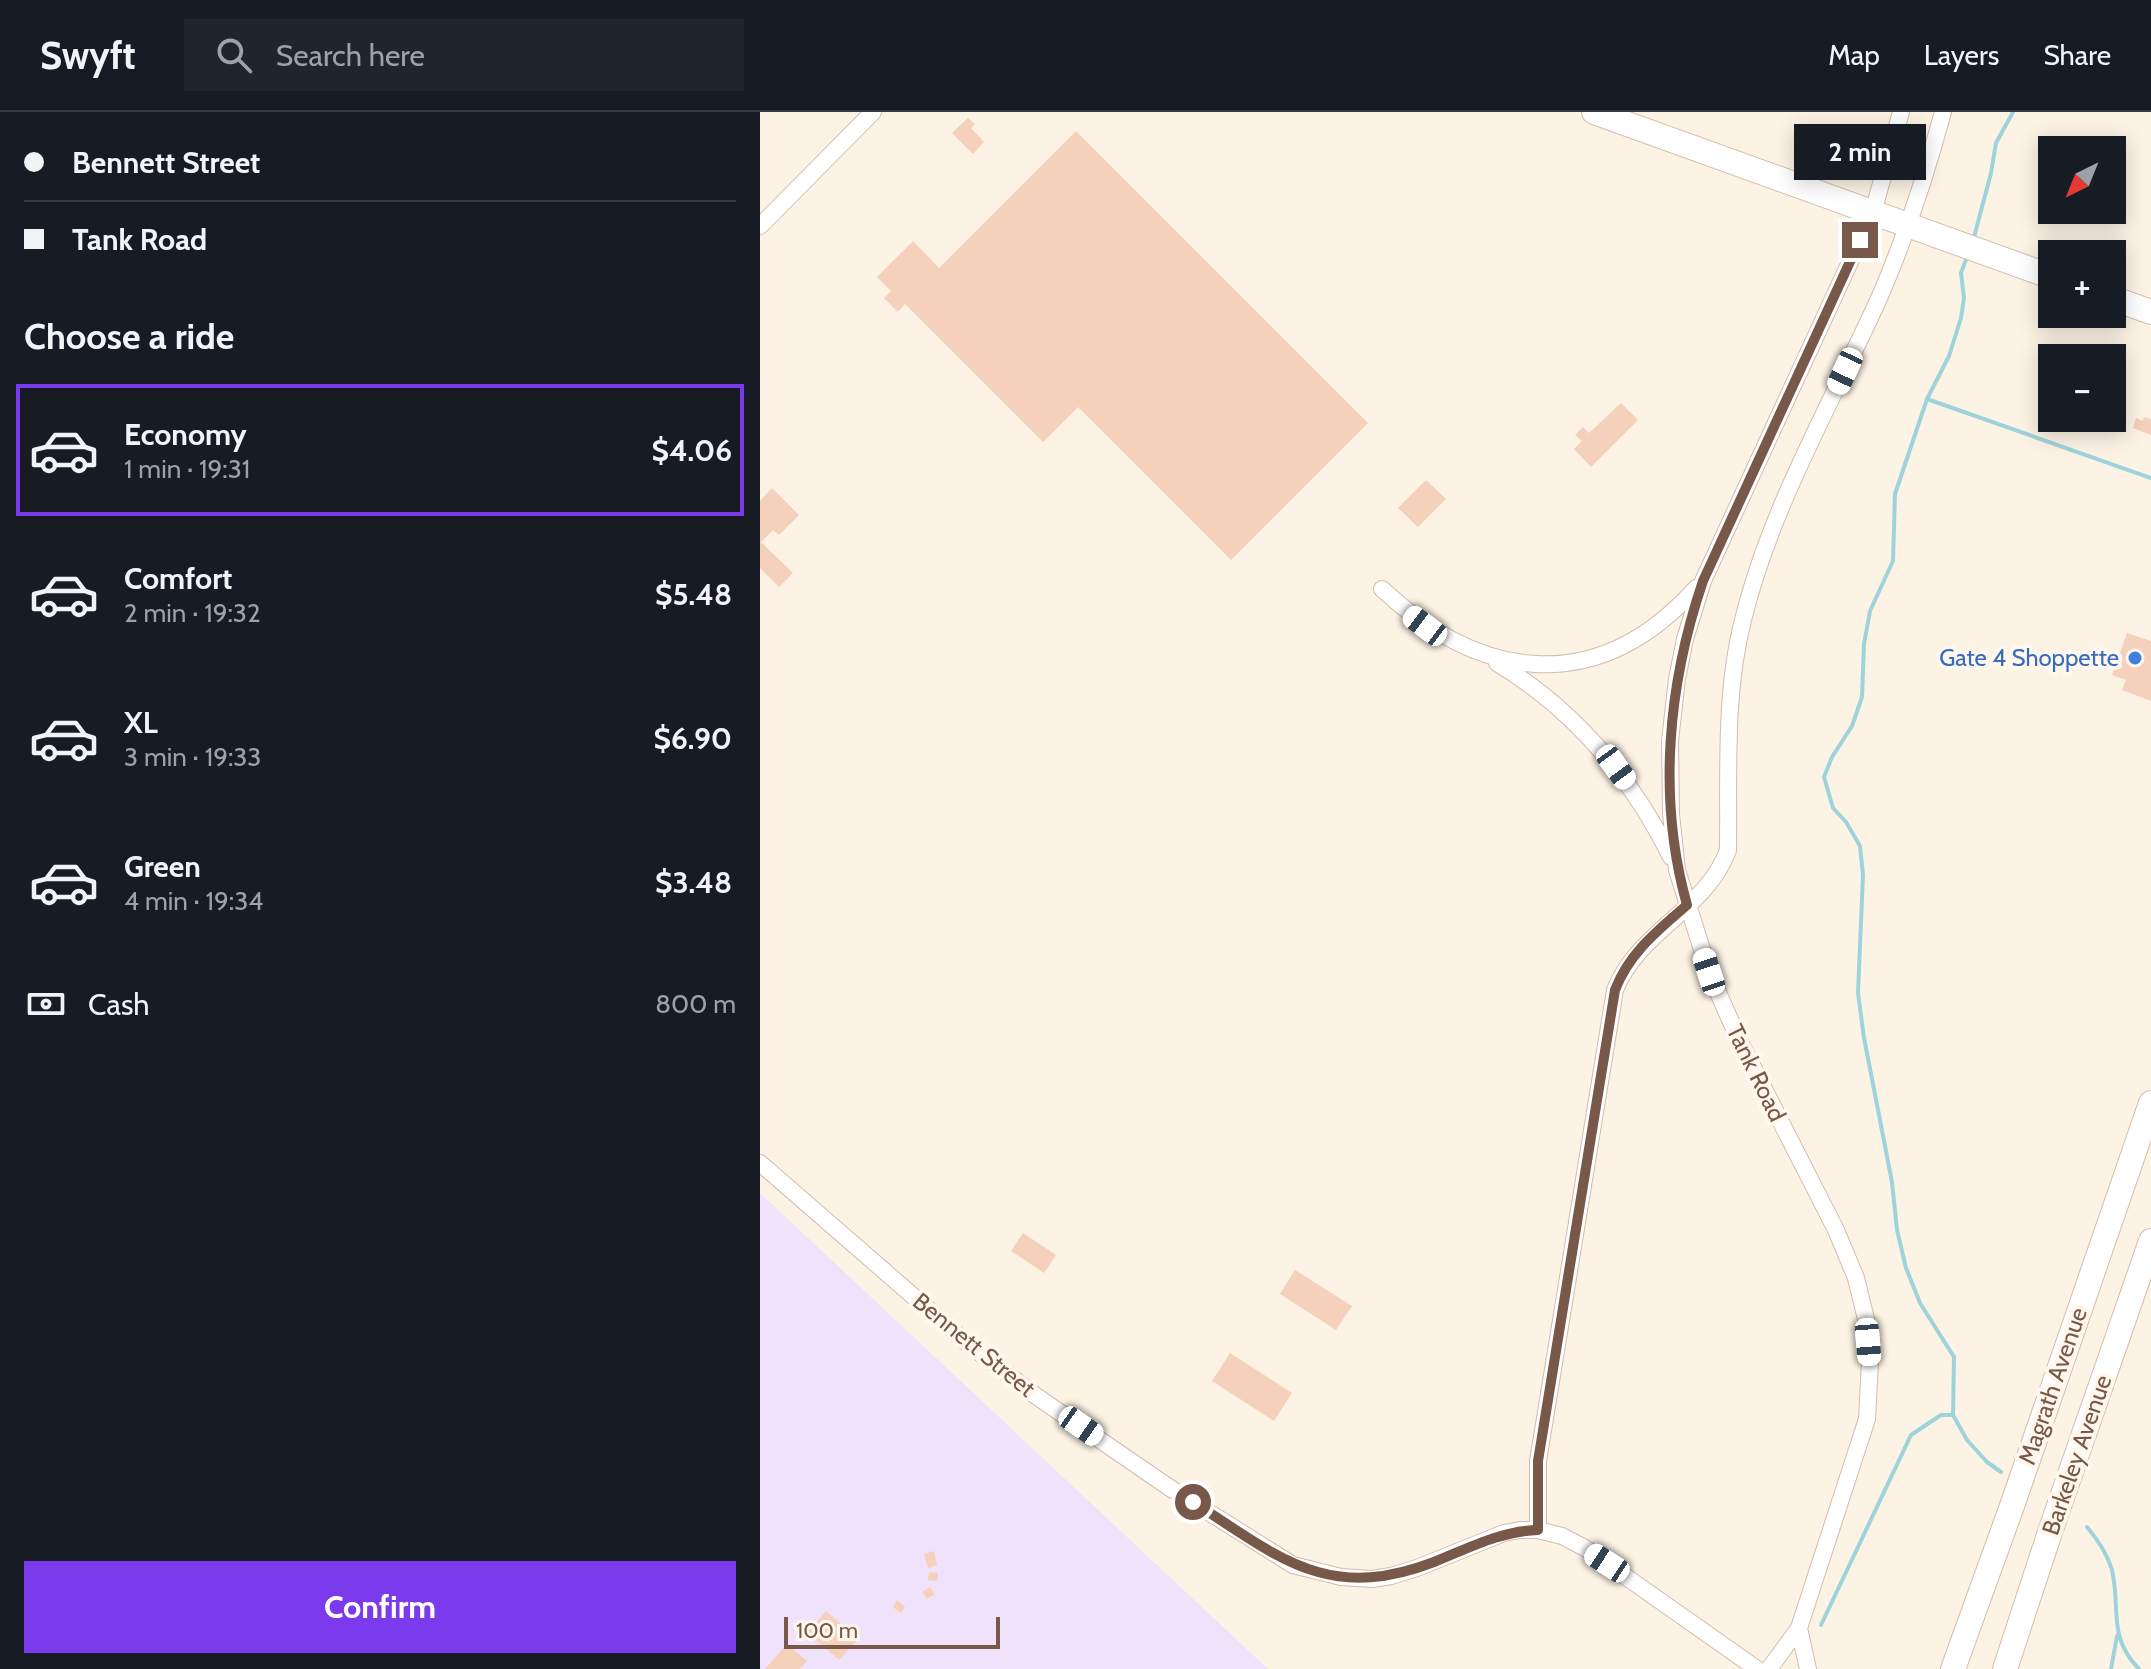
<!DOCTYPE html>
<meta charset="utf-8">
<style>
body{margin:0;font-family:Cabin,sans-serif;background:#20242c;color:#f1f3f6;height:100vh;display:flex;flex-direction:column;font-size:30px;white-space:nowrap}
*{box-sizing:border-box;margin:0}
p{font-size:26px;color:#9ea1a6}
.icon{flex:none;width:44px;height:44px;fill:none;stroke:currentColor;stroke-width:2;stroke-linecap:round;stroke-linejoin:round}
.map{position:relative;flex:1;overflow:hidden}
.side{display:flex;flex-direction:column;background:#171b24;width:760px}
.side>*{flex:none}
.banner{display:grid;align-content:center;height:176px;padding:0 24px;background:#171b24}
.needle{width:52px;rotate:223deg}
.fabs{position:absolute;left:1278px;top:24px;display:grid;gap:16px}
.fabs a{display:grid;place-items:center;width:88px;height:88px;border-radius:0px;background:#171b24;box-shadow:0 4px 20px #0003;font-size:40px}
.scale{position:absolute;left:24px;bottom:20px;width:216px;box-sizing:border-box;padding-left:8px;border:4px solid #785848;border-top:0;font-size:22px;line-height:28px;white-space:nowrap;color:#785848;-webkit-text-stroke:6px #fff7ed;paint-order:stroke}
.end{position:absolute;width:36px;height:36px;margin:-18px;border:10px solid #785848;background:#fff;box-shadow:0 0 0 4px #fff}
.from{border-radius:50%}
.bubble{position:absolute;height:56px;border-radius:0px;background:#171b24;box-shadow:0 4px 20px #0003;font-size:26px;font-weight:700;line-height:56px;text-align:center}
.car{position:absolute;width:24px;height:48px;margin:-24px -12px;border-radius:10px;box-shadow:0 0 6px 2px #0007;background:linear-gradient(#fff 24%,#345 0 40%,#fff 0 76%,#345 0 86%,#fff 0)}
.banner b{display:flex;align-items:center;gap:28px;height:76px;font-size:30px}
.banner b+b{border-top:2px solid #363941}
.banner i{width:20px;height:20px;background:#f1f3f6}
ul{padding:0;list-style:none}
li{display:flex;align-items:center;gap:24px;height:132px;margin:0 16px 12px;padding:0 8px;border:4px solid transparent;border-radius:0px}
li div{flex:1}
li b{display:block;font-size:30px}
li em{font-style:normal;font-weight:700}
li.selected{border-color:#7c3aed}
li>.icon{width:72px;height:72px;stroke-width:1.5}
h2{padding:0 24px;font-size:36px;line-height:96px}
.pay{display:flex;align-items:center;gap:20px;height:88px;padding:0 24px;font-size:30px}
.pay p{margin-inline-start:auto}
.action{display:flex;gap:16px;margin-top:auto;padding:16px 24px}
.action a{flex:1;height:92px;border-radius:0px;background:#7c3aed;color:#fff;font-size:32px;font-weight:700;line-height:92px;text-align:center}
header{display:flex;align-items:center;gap:48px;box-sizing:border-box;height:112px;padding:0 40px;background:#171b24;border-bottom:2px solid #363941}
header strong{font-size:38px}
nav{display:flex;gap:44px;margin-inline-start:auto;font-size:28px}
.search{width:560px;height:72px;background:#20242c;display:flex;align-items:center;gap:20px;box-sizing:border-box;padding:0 28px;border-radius:0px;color:#9ea1a6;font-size:30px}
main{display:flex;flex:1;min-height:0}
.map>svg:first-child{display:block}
.education{fill:#f0e2fa}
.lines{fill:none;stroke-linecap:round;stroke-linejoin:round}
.stream{stroke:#9ed3db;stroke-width:4}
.building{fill:#f5d0bb}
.street-casing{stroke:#d2bcad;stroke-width:18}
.secondary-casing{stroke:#d5bcaa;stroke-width:26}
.street{stroke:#fff;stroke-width:16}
.secondary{stroke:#fff;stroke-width:24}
.route{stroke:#785848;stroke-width:10}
.shop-dot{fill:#3f7fe0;stroke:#fff7ed;stroke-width:3}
.labels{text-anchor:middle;stroke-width:8;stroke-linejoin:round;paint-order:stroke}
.shop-label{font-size:24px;fill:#366cbe;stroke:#fff7ed;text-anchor:end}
.street-label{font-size:24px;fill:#785848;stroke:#fff7ed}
</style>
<header>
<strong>Swyft</strong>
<div class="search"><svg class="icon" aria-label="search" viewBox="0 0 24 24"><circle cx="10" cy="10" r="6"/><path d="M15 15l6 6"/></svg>Search here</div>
<nav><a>Map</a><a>Layers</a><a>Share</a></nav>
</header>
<main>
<section class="side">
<div class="banner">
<b><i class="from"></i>Bennett Street</b>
<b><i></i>Tank Road</b>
</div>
<h2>Choose a ride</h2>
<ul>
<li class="selected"><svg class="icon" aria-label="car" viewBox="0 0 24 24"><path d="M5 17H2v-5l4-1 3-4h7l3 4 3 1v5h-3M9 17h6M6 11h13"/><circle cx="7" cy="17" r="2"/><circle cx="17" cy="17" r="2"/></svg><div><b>Economy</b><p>1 min · 19:31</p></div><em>$4.06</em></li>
<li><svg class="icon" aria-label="car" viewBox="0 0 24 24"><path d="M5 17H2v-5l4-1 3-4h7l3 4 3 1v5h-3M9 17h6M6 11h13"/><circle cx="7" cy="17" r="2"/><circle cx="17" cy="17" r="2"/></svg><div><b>Comfort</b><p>2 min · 19:32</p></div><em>$5.48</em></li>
<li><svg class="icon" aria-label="car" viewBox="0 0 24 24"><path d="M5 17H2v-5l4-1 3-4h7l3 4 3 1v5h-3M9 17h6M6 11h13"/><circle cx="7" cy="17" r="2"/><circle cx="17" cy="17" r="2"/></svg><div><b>XL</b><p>3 min · 19:33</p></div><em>$6.90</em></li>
<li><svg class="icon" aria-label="car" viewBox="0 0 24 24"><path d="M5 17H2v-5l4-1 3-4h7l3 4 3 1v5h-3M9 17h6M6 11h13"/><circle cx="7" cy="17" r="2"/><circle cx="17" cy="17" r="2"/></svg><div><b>Green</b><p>4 min · 19:34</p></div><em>$3.48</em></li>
</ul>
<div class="pay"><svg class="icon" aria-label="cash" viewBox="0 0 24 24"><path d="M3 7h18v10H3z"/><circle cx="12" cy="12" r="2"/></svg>Cash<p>800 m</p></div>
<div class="action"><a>Confirm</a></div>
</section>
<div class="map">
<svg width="1391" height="1557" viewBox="0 0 1391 1557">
<rect width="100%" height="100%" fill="#fdf3e5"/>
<!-- education -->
<path class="education" d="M 0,1081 L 351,1410 L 508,1557 L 0,1557 Z"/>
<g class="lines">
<!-- stream -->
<path class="stream" d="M 1213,129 L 1231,61 L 1236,31 L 1253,0
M 1207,145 L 1201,161 L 1204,186 L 1201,206 L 1189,244 L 1167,287 L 1135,382 L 1133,449 L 1110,499 L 1104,532 L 1102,585 L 1092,614 L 1072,645 L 1064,665 L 1073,696 L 1086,710 L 1100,734 L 1103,763 L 1098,881 L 1104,926 L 1132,1070 L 1137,1118 L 1146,1156 L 1160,1191 L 1194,1245 L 1193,1303 L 1207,1328 L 1227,1350 L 1241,1360
M 1167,287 L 1391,366
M 1327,1415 C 1338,1428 1347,1441 1352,1458 C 1361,1498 1347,1524 1379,1557
M 1061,1513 L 1151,1323 L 1181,1303 L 1192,1303
M 1351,1557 L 1357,1524"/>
</g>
<!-- building -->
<path class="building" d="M 208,6 L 215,12 L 211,16 L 224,30 L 213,42 L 192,21 Z
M 316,19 L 608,311 L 471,448 L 318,295 L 283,330 L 145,192 L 138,200 L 124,186 L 131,179 L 117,165 L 153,129 L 179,156 Z
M 861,291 L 878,308 L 831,355 L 814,337 L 822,329 L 815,323 L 823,315 L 829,321 Z
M 1384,305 L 1391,307 L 1391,323 L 1373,316 L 1376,306 L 1383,309 Z
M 666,368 L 686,387 L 658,415 L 638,396 Z
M 12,376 L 39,403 L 19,423 L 13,418 L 1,430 L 33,461 L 19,475 L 0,456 L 0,389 Z
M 1367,521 L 1391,529 L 1391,589 L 1362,578 L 1366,568 L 1352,563 Z
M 263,1121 L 296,1143 L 284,1161 L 251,1139 Z
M 535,1158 L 592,1194 L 576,1218 L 520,1182 Z
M 470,1241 L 532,1281 L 514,1309 L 452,1269 Z
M 174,1439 L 177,1453 L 168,1456 L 164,1442 Z
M 169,1460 L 178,1461 L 177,1469 L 168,1468 Z
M 170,1475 L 175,1482 L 167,1487 L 162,1480 Z
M 137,1488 L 145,1495 L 141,1501 L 133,1495 Z
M 66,1499 L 98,1527 L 79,1548 L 47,1521 Z
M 27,1532 L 47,1549 L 40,1557 L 5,1557 Z"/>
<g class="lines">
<!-- street casing -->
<g class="street-casing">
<path id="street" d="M 0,114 L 113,0
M 622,477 C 723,571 839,584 936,476
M 737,551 C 815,598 871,665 911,745
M 0,1051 L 207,1231 L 276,1284 L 410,1376 L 533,1453 L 581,1465 L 612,1467 L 631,1464 L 657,1456 L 744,1421 L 760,1418 L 778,1418 L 802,1424 L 825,1436 L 997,1557
M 778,1418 L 778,1349 L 855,878 C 878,819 947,797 968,738 C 969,662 964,582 983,508 C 1011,394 1072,291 1120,184 C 1146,124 1166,63 1183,0
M 1009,1557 L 1039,1516
M 1048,1557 L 1039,1516 L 1107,1307 L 1110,1250 L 1107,1211 L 1096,1166 L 1076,1118 L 979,928 L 949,860 L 917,758 L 911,702 L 910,629 L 917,567 L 925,527 L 943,469 L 1113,100 L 1141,0"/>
</g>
<!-- secondary casing -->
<g class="secondary-casing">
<path id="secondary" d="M 834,0 L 1292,165
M 1352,186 L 1391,200
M 1193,1557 L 1252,1394 L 1391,991
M 1245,1557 L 1291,1417 L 1391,1129"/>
</g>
<!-- street -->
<use href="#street" class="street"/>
<!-- secondary -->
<use href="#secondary" class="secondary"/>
</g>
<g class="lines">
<!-- route -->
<path class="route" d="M 433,1390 C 519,1445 567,1491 674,1450 C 709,1436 740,1419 778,1418 L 778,1349 L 855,878 C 869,841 898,818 927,793 C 897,686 908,572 943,469 L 1100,128"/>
</g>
<!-- markers -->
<circle class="shop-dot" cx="1375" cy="546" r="8"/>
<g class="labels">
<!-- shop labels -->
<g class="shop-label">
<text x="1359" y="554">Gate 4 Shoppette</text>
</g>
<!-- street labels -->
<g class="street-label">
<text transform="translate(996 961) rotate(64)" y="8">Tank Road</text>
<text transform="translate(214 1233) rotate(39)" y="8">Bennett Street</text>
<text transform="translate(1293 1274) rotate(-71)" y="8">Magrath Avenue</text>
<text transform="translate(1317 1343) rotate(-71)" y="8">Barkeley Avenue</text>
</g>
</g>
</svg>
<div class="fabs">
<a><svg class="needle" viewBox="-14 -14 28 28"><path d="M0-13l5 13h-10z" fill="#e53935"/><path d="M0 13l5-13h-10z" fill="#9ea1a6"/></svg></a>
<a>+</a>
<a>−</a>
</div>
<div class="scale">100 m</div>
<i class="end from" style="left:433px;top:1390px"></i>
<i class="end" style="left:1100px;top:128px"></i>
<div class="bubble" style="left:1034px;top:12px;width:132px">2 min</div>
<i class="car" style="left:1085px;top:259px;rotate:205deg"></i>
<i class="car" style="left:665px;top:514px;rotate:307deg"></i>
<i class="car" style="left:856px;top:655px;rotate:144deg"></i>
<i class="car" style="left:949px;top:860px;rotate:342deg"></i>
<i class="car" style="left:1108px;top:1230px;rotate:175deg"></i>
<i class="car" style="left:321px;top:1314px;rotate:125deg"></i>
<i class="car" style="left:847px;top:1451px;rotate:303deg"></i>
</div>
</main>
